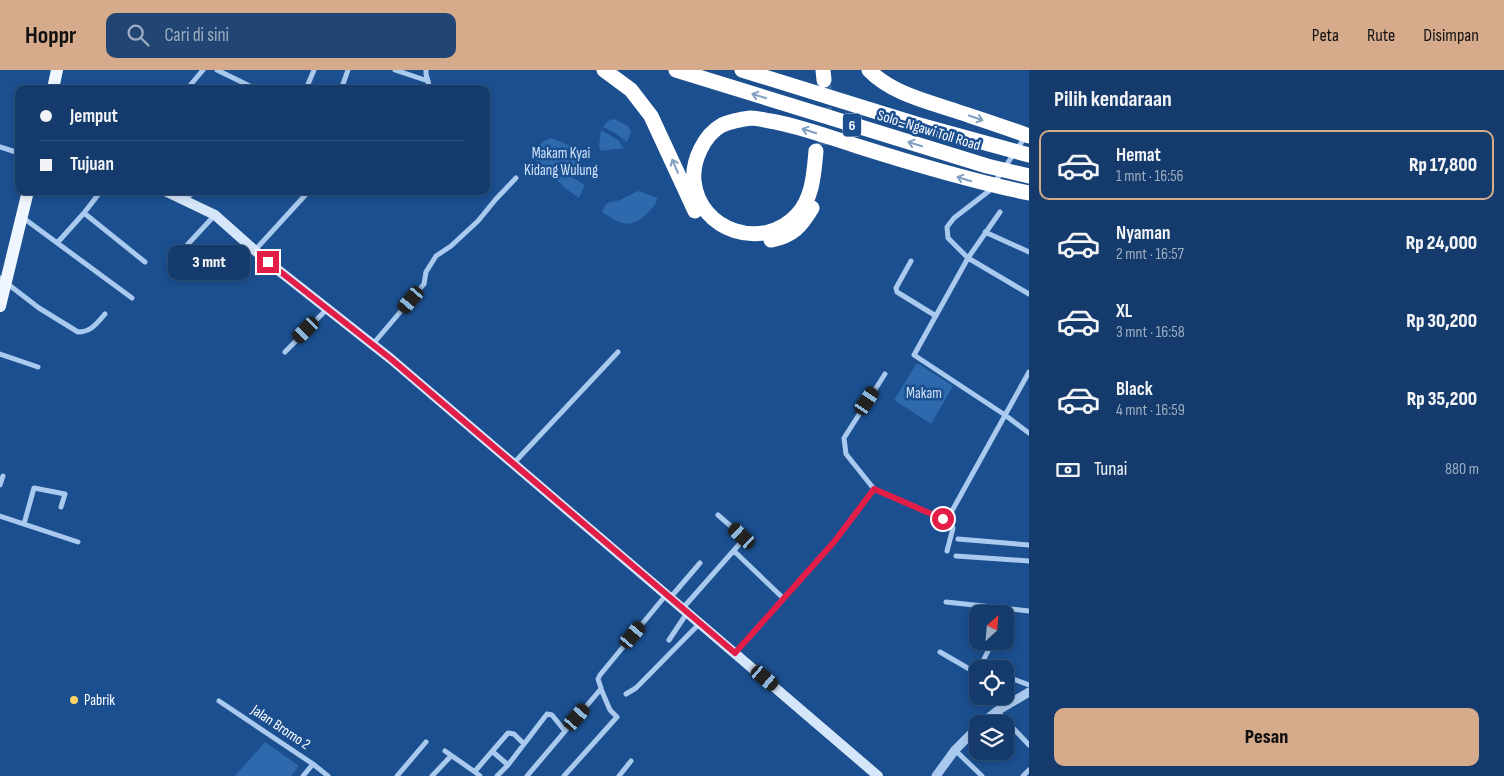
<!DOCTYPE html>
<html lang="id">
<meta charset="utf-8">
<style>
body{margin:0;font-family:"Sofia Sans Condensed",sans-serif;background:#214673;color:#f1f3f6;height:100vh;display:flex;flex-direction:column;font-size:19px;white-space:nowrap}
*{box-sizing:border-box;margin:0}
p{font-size:16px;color:#9dadc1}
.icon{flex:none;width:28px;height:28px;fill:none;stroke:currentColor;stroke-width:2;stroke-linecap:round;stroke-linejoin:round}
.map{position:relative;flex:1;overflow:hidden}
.drawer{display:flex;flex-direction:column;background:#143b6b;width:475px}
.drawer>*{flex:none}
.top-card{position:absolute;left:15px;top:15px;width:475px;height:110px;border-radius:10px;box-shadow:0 2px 8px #0003,0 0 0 1px #33557e;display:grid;align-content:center;height:110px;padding:0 25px;background:#143b6b}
.needle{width:32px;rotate:26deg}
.controls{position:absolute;left:969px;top:535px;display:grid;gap:10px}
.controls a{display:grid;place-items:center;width:45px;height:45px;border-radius:10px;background:#143b6b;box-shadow:0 2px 8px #0003,0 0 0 1px #33557e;font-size:25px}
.end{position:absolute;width:22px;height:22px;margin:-11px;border:6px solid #e11d48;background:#fff;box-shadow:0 0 0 2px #fff}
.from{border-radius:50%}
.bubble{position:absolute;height:35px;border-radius:10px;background:#143b6b;box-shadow:0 2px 8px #0003,0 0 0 1px #33557e;font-size:16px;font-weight:800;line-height:35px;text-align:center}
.car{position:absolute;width:15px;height:30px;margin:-15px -8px;border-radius:6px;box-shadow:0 0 4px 1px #0007;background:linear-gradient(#222 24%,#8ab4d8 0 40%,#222 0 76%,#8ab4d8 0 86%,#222 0)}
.top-card b{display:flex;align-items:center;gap:18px;height:48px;font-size:19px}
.top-card b+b{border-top:1px solid #33557e}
.top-card i{width:12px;height:12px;background:#f1f3f6}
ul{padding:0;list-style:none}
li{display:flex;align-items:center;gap:15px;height:70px;margin:0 10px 8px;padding:0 15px;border:2px solid transparent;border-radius:10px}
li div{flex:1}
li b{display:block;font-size:19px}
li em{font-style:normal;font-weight:800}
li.selected{border-color:#d6ab8b}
li>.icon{width:45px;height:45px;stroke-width:1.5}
h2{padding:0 25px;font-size:22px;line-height:60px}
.pay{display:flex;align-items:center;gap:12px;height:55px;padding:0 25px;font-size:19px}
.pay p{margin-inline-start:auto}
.cta{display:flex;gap:10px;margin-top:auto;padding:10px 25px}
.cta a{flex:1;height:58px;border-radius:10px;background:#d6ab8b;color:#111;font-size:20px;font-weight:800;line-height:58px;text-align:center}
header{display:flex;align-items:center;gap:30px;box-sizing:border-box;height:70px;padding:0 25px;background:#d6ab8b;color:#111}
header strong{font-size:24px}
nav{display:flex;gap:28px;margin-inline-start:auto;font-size:18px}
.search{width:350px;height:45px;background:#214673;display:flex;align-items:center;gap:12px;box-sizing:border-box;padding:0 18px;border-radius:10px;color:#9dadc1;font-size:19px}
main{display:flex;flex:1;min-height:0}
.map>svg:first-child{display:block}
.green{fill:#2e69ad}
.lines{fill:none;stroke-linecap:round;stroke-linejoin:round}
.motorway-tunnel{stroke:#3d69a0;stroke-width:15;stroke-dasharray:15 8;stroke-linecap:butt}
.minor{stroke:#a9c9ee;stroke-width:5}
.tertiary{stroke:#a9c9ee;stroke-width:9}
.secondary{stroke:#d6e6fa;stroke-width:10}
.primary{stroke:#f0f6ff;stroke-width:12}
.motorway{stroke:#fff;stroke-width:15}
.oneway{stroke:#829ec1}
.route{stroke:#e11d48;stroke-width:6}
.poi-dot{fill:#ffd166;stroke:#1b4f8f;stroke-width:2}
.labels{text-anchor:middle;stroke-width:5;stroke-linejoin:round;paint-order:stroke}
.shield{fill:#1b4f8f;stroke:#bbcadd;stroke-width:1}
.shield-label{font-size:14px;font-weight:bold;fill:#fff}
.street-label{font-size:15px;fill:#fff;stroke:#1b4f8f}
.park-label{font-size:15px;fill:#cfe3fa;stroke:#1b4f8f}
.poi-label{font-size:15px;fill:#fff;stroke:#1b4f8f;text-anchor:start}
</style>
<header>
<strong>Hoppr</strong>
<div class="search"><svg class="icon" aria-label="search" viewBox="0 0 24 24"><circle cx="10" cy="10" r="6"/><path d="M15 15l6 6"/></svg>Cari di sini</div>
<nav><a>Peta</a><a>Rute</a><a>Disimpan</a></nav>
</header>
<main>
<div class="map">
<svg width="1029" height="706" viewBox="0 0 1029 706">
<rect width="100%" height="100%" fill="#1b4f8f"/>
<!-- green -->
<path class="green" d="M 614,49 L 628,56 L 631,62 L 627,72 L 615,63 L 603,57 L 608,51 Z
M 601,60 L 618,70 L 624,78 L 601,81 L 599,76 Z
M 552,68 L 571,76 L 584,85 L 571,107 L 585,115 L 579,128 L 566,119 L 532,86 C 536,77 542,70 552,68 Z
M 639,121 L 657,128 C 657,134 653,137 649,142 C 630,160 622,155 602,142 C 607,130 609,133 620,130 C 627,127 632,123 639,121 Z
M 917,293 L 953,316 L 931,354 L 894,330 Z
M 265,672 L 299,696 L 291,706 L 235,706 Z"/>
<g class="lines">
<!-- motorway-tunnel -->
<path class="motorway-tunnel" d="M 824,14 L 825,82"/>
<!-- minor -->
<path class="minor" d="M 217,0 L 256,19
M 395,0 L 428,11
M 426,0 L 426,4 L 430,19
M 187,19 L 203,0
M 306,19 L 314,0
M 347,19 L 343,14 L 348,0
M 1025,67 L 989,121 L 954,148 L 947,157 L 948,168 L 968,188 L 914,285 L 1005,345 L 1029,363
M 0,77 L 19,83
M 185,130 L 194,121
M 1000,142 L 968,188 L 1029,224
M 84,143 L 145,192
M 22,147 L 132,228
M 985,162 L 1029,182
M 58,172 L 84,143 L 101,121
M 188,174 L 215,145
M 255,180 L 309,121
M 911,191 L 896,218 L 897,222 L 936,246
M 0,208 L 39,238 L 78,262 C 91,262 96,254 105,244
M 373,274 L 424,214 L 426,202 L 436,186 L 451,176 L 478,151 L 496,129 L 516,108
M 285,282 L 327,239
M 0,284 L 38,297
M 513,394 L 618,282
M 0,415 L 3,406
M 874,419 L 846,384 L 844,368 L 885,304
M 0,446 L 78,472
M 24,454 L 34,418 L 65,424 L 61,437
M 958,469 L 1029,475
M 734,481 L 783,528
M 947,481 L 953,458 L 948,448
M 956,486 L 1029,491
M 670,528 L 700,493
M 946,532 L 1029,541
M 683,538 L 743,470 L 742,466 L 718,445
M 669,570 L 687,543
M 940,582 L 978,604
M 735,583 L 834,472 L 874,419 L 943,449 L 948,448 L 1029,302
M 979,599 L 993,571
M 1005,608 L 1016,610 L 1029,615
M 626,624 L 636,618 L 699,554
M 219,631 L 313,694 L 328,706
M 997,641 L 1029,675
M 955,680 L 982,706
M 445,681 L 475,702
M 493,682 L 508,695
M 303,706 L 313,694
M 397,706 L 426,672
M 432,706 L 451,686
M 480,706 L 475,702 L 476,700 L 508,663 L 514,664 L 524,674
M 497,706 L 508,695 L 547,644 L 552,645 L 565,661
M 527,706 L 600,620 L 601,618 L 598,609 L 600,605 L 666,525
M 564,706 L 617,647 L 610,640 L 601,619
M 619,706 L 631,691
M 1023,706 L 1029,700"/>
<!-- tertiary -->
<path class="tertiary" d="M 981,654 L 997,641 L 1029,622
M 936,706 L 955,680 L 978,657"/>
<!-- secondary -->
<path class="secondary" d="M 165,121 L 215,145 L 268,192 L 391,289 L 878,706"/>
<!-- primary -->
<path class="primary" d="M 53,19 L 57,0
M 0,236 L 28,121"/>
<!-- motorway -->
<path class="motorway" d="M 604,0 L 631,20 L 651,46 L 695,141
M 676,0 L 987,96 L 1029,106
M 742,0 L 916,54 L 1029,85
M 823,0 L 824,10
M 869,0 C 891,23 926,31 956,41 C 980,49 1005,57 1029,66
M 816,81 C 814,102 813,128 797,145 C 763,182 699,161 694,111 C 692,91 704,65 722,55 C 729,52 743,49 751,48 C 757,48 764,50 770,51 C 800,56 828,67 857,76 C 914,94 971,111 1029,123
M 771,170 C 793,166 801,156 812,138"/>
</g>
<!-- one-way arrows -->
<defs><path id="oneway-shaft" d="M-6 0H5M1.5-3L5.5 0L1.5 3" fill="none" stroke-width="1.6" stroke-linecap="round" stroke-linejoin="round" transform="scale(1.25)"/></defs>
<g class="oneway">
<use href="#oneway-shaft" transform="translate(759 26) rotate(-163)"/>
<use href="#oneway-shaft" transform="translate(976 48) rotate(19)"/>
<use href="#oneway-shaft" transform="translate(809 61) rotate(-162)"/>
<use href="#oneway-shaft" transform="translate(915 74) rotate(-163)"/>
<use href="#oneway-shaft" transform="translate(675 96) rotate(-113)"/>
<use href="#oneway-shaft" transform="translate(964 109) rotate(-163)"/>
</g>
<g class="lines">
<!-- route -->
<path class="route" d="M 268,192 L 391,289 L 735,583 L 834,472 L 874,419 L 943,449"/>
</g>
<!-- markers -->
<circle class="poi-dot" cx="74" cy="630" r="5"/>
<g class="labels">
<!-- shield labels -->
<rect class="shield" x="843" y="43.5" width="18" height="23" rx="4"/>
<g class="shield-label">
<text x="852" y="60">6</text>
</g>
<!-- street labels -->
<g class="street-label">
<text transform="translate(929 60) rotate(17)" y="5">Solo–Ngawi Toll Road</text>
<text transform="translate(281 657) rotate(34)" y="5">Jalan Bromo 2</text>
</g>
<!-- park labels -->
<g class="park-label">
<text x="561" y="88">Makam Kyai<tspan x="561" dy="17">Kidang Wulung</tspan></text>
<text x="924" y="328">Makam</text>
</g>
<!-- poi labels -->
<g class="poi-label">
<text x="84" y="635">Pabrik</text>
</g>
</g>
</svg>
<div class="controls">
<a><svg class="needle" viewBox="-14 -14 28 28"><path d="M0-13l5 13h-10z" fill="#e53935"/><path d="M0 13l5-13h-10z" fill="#9dadc1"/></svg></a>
<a><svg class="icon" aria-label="locate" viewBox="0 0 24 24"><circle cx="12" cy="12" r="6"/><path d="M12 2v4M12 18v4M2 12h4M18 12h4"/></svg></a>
<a><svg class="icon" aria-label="layers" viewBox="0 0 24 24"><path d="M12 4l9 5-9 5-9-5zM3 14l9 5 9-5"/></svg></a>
</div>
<i class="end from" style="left:943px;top:449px"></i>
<i class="end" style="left:268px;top:192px"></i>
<div class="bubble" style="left:168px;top:175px;width:82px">3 mnt</div>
<i class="car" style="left:411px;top:230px;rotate:220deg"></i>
<i class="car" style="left:306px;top:260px;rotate:225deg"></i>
<i class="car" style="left:867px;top:331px;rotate:34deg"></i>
<i class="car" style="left:742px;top:466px;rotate:312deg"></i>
<i class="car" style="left:633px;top:565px;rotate:40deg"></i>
<i class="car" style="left:765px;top:608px;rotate:130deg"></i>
<i class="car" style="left:577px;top:647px;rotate:41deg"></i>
<div class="top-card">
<b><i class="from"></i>Jemput</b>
<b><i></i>Tujuan</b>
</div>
</div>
<section class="drawer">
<h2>Pilih kendaraan</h2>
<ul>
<li class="selected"><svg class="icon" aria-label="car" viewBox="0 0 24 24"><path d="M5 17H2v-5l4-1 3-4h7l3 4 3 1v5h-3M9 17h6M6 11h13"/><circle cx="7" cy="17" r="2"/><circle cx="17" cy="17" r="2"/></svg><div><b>Hemat</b><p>1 mnt · 16:56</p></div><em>Rp 17,800</em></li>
<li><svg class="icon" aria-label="car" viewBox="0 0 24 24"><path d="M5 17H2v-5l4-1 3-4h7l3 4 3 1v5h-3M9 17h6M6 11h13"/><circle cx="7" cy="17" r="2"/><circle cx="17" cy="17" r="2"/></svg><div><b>Nyaman</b><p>2 mnt · 16:57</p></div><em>Rp 24,000</em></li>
<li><svg class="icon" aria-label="car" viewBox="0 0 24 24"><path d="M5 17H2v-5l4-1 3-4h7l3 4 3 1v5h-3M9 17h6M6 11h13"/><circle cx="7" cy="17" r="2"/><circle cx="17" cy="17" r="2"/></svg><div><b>XL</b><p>3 mnt · 16:58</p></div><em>Rp 30,200</em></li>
<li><svg class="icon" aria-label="car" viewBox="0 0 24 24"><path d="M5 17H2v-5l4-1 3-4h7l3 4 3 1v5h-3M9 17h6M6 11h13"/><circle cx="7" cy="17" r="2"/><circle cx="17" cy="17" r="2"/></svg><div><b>Black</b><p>4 mnt · 16:59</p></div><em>Rp 35,200</em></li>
</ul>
<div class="pay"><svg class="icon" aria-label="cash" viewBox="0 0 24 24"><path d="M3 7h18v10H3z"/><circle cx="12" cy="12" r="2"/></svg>Tunai<p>880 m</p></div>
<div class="cta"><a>Pesan</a></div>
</section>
</main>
